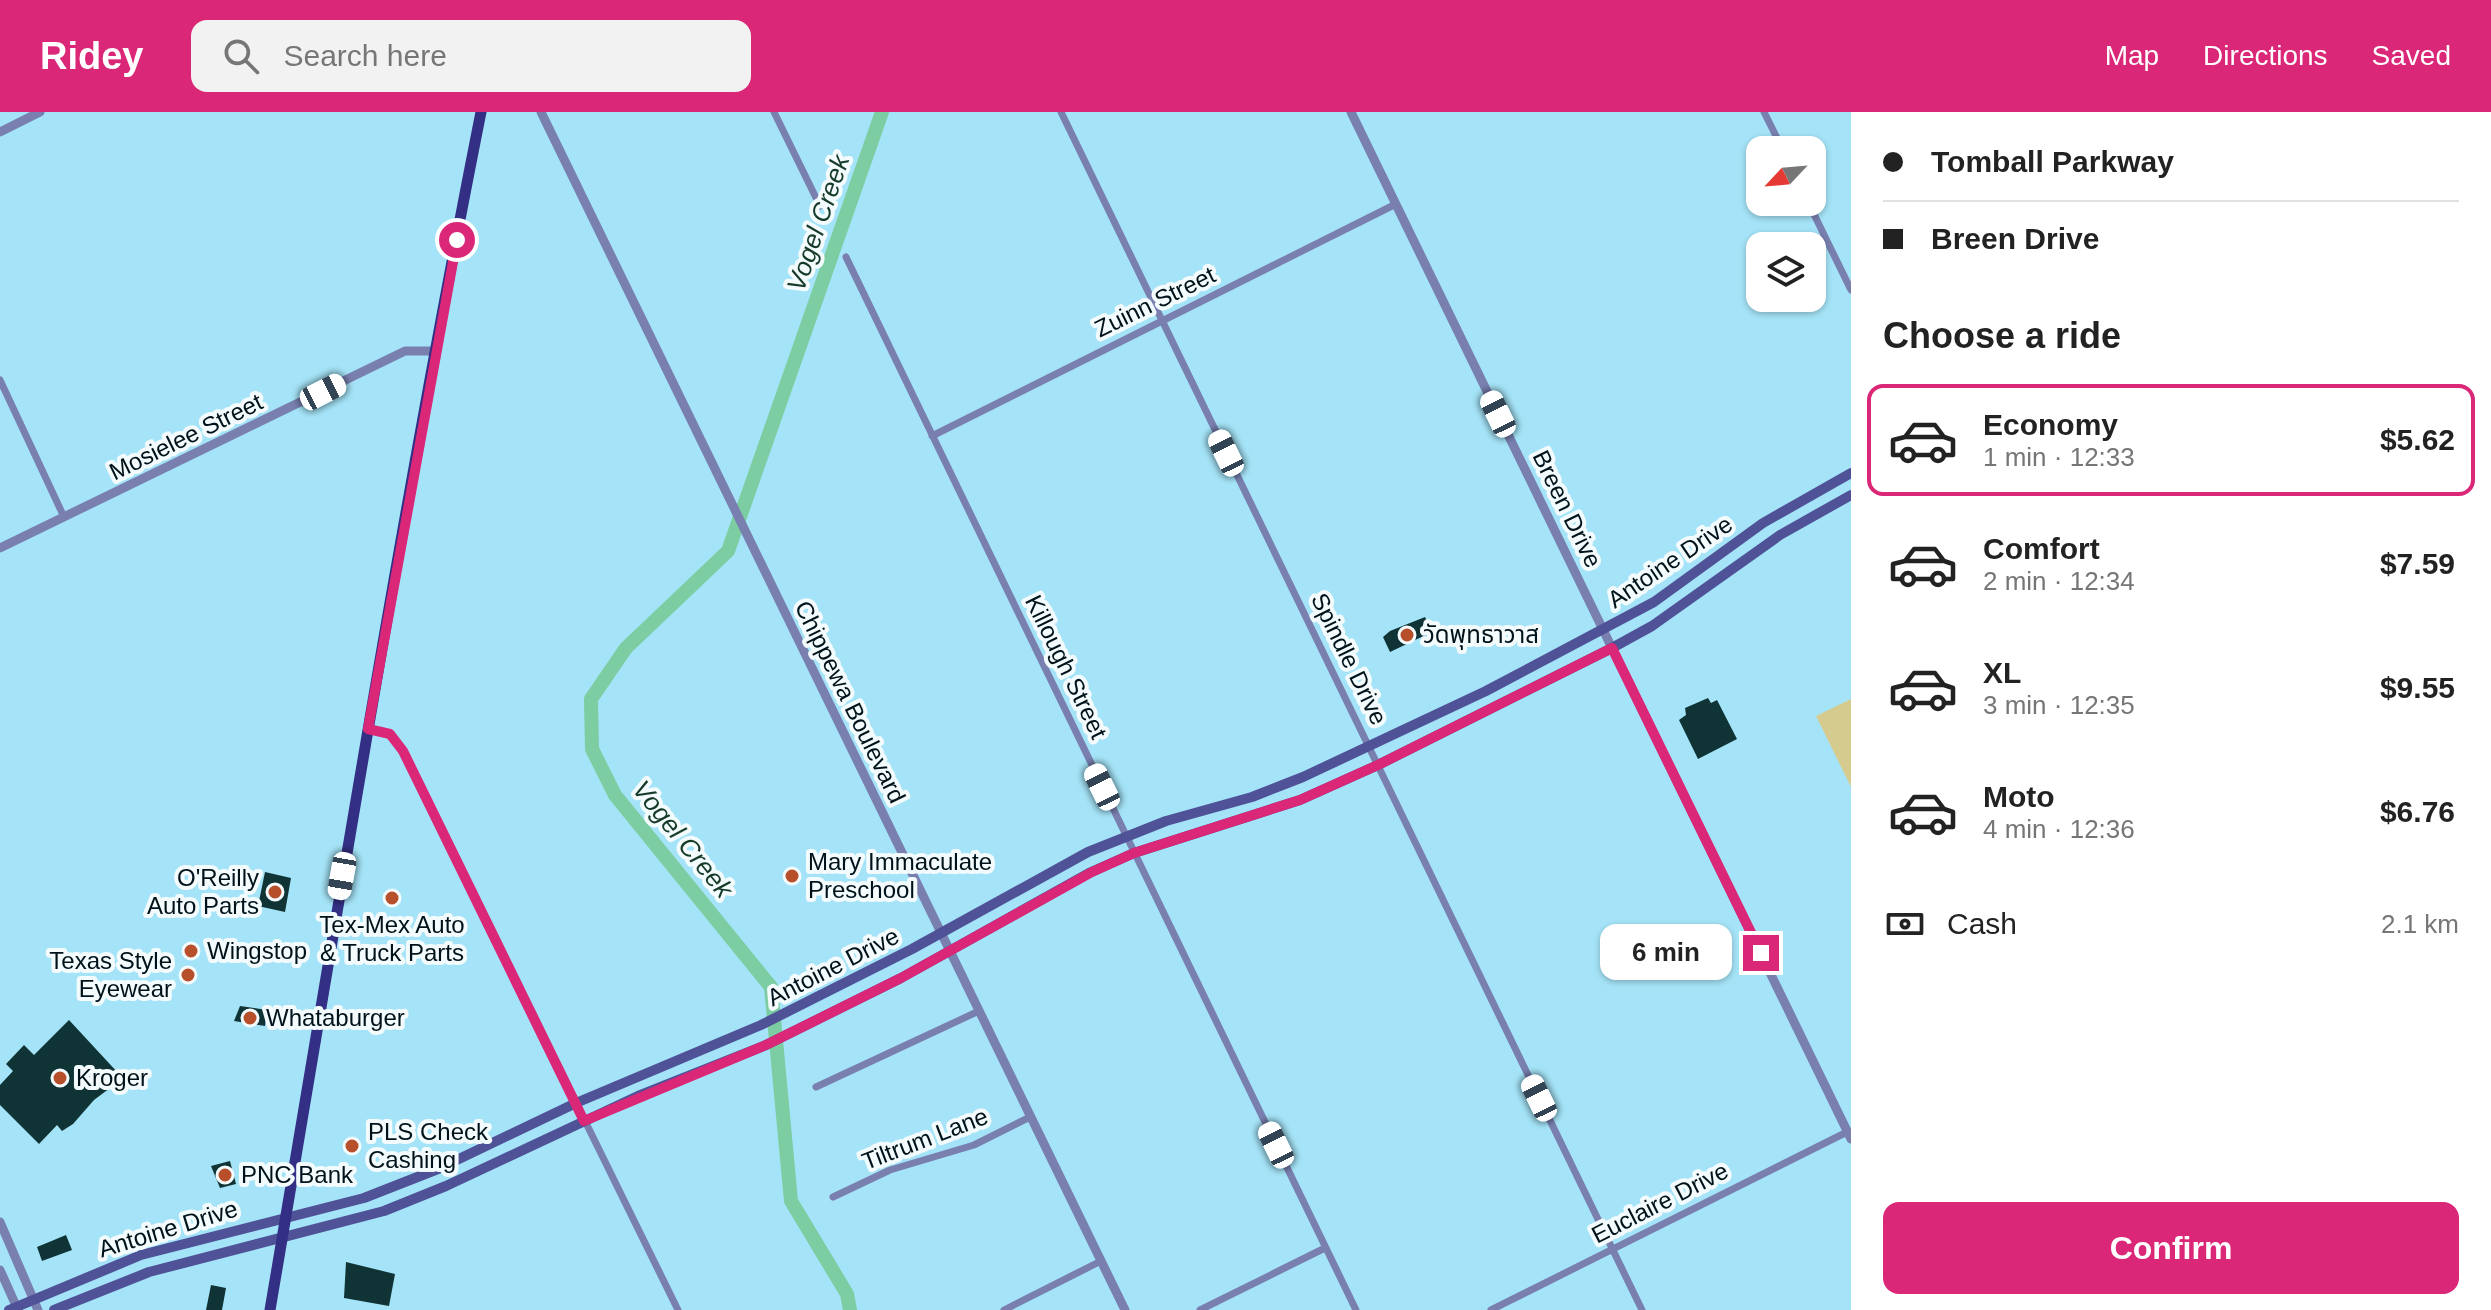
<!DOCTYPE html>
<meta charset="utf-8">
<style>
body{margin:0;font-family:Helvetica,"Noto Sans Thai",sans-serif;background:#f2f2f2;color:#222;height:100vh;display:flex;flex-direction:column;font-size:30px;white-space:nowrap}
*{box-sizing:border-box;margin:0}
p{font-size:26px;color:#767676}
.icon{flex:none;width:44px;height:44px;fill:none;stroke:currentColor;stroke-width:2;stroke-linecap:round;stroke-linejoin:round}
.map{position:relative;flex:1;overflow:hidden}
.drawer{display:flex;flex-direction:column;background:#fff;width:640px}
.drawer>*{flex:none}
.hud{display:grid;align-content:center;height:176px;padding:0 32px;background:#fff}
.needle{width:52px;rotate:244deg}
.tools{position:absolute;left:1746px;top:24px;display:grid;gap:16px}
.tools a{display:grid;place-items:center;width:80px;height:80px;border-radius:16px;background:#fff;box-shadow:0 2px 6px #0004;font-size:40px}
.end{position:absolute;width:36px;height:36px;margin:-18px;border:10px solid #db2777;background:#fff;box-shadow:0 0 0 4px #fff}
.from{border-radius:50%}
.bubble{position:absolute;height:56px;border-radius:16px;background:#fff;box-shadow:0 2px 6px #0004;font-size:26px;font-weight:700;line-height:56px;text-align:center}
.car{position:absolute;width:24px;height:48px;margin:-24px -12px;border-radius:10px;box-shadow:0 0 6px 2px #0007;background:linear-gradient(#fff 24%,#345 0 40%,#fff 0 76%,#345 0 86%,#fff 0)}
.hud b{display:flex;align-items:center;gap:28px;height:76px;font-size:30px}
.hud b+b{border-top:2px solid #e0e0e0}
.hud i{width:20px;height:20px;background:#222}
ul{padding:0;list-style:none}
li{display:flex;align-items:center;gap:24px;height:112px;margin:0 16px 12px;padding:0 16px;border:4px solid transparent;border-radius:16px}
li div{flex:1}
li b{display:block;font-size:30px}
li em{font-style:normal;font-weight:700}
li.on{border-color:#db2777}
li>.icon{width:72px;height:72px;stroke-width:1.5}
h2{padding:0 32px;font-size:36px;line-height:96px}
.pay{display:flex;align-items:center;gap:20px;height:88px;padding:0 32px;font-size:30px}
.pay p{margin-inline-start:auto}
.action{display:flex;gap:16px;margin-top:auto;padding:16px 32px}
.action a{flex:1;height:92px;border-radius:16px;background:#db2777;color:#fff;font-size:32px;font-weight:700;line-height:92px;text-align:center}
header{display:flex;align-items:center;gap:48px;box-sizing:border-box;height:112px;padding:0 40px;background:#db2777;color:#fff}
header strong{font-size:38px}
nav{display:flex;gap:44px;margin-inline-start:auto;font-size:28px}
.search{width:560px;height:72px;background:#f2f2f2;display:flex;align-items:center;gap:20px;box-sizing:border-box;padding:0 28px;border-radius:16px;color:#767676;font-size:30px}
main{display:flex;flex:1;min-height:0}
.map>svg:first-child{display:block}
.green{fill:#d6cb8e}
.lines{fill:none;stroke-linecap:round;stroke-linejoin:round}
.river{stroke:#7ccda1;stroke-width:14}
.building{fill:#103436}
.minor{stroke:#797faf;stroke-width:7}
.tertiary{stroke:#797faf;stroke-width:9}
.secondary{stroke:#4f5297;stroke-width:10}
.primary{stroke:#332f84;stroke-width:11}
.route{stroke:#db2777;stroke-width:10}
.poi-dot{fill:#b74f2b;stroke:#f3fbfd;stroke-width:3}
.labels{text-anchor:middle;stroke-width:8;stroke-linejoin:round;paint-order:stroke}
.street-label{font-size:24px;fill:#001219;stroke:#f3fbfd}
.poi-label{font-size:24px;fill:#001219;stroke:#f3fbfd;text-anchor:start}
.water-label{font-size:26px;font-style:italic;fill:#163a28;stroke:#f3fbfd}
</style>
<header>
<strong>Ridey</strong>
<div class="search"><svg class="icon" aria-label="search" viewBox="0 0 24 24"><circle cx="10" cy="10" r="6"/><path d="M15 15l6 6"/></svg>Search here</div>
<nav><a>Map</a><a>Directions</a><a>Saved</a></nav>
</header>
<main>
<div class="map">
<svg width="1851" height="1198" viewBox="0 0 1851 1198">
<rect width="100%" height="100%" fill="#a5e4f8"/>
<!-- green -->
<path class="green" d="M 1851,587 L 1851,675 L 1816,604 Z"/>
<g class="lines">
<!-- river -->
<path class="river" d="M 850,1198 L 847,1182 L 791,1089 L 771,875 L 615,683 L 592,637 L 591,587 L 626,536 L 728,439 L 882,0"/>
</g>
<!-- building -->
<path class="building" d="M 1425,505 L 1432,520 L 1390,540 L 1383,525 L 1390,519 Z
M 1708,586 L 1711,591 L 1717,588 L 1737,627 L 1698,647 L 1679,608 L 1686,603 L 1685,596 Z
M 265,760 L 291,766 L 285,800 L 258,794 Z
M 240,894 L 267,898 L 265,914 L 234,909 Z
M 69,908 L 119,962 L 110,976 L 94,988 L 73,1012 L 62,1019 L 57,1013 L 39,1032 L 0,993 L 0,973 L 13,959 L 6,952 L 24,933 L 34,943 Z
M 230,1049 L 236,1072 L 220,1076 L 211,1054 Z
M 66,1123 L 72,1138 L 42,1149 L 37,1135 Z
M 346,1150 L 395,1162 L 389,1194 L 344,1186 Z
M 211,1173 L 226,1176 L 222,1198 L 206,1198 Z"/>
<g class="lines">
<!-- minor -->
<path class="minor" d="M 774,0 L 820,94
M 1061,0 L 1642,1198
M 1764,0 L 1783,38
M 1808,90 L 1851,178
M 846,145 L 1356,1198
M 0,268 L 64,405
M 932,324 L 1396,92
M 368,617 L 390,622 L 403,639 L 678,1198
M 816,975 L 979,899
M 833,1085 L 890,1058 L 974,1033 L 1030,1005
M 1004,1198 L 1101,1149
M 1200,1198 L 1325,1136
M 1491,1198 L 1847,1020"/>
<!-- tertiary -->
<path class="tertiary" d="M 541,0 L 1125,1198
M 1351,0 L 1851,1027
M 0,20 L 40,0
M 0,436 L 405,239 L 435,239
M 0,1110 L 38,1198
M 0,1158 L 18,1198"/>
<!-- secondary -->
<path class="secondary" d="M 9,1198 L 141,1143 L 364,1086 L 438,1057 L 576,991 L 761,913 L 912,837 L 1088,740 L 1166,709 L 1252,685 L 1303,665 L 1486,579 L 1654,490 L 1763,411 L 1851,361
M 54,1198 L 149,1160 L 384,1099 L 446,1074 L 638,984 L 766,933 L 901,866 L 1089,761 L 1134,741 L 1300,688 L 1378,653 L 1612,536 L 1652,514 L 1780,423 L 1851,383"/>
<!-- primary -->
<path class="primary" d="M 270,1198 C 338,798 402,398 481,0"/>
</g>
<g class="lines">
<!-- route -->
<path class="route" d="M 457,128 L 368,617 L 390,622 L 403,639 L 584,1009 L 766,933 L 901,866 L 1092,760 L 1134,741 L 1300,688 L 1378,653 L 1612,536 L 1761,841"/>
</g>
<!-- markers -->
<g class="poi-dot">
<circle cx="1407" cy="523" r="8"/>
<circle cx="792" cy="764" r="8"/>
<circle cx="275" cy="780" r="8"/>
<circle cx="392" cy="786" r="8"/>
<circle cx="191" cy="839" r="8"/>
<circle cx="188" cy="863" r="8"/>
<circle cx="250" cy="906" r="8"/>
<circle cx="60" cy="966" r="8"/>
<circle cx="352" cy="1034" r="8"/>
<circle cx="225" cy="1063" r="8"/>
</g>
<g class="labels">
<!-- street labels -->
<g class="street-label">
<text transform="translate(1155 190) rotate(-26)" y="8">Zuinn Street</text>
<text transform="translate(186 325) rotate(-26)" y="8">Mosielee Street</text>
<text transform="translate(1567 397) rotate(64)" y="8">Breen Drive</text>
<text transform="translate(1670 450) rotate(-34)" y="8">Antoine Drive</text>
<text transform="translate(1349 547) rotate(64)" y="8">Spindle Drive</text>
<text transform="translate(1066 555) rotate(64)" y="8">Killough Street</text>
<text transform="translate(850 590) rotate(64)" y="8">Chippewa Boulevard</text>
<text transform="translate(833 855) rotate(-27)" y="8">Antoine Drive</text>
<text transform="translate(925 1027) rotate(-21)" y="8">Tiltrum Lane</text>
<text transform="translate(1660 1091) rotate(-27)" y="8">Euclaire Drive</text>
<text transform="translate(168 1117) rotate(-17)" y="8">Antoine Drive</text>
</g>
<!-- poi labels -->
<g class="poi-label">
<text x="1423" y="531">วัดพุทธาวาส</text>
<text x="808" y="758">Mary Immaculate<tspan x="808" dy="28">Preschool</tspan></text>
<text x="259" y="774" text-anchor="end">O'Reilly<tspan x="259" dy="28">Auto Parts</tspan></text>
<text x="392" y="821" text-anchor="middle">Tex-Mex Auto<tspan x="392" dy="28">&amp; Truck Parts</tspan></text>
<text x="207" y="847">Wingstop</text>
<text x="172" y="857" text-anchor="end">Texas Style<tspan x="172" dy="28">Eyewear</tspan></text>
<text x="266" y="914">Whataburger</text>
<text x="76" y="974">Kroger</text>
<text x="368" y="1028">PLS Check<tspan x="368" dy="28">Cashing</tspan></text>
<text x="241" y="1071">PNC Bank</text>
</g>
<!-- water labels -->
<g class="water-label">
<text transform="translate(818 111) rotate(-71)" y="9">Vogel Creek</text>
<text transform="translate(683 727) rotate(51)" y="9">Vogel Creek</text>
</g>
</g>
</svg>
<div class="tools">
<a><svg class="needle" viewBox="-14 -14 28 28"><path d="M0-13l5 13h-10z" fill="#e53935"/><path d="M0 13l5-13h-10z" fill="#767676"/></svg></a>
<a><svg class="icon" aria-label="layers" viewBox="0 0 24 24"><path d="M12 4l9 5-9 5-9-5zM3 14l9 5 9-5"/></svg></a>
</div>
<i class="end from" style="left:457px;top:128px"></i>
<i class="end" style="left:1761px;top:841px"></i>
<div class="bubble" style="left:1600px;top:812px;width:132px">6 min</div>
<i class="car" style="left:323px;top:280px;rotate:63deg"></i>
<i class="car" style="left:1498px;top:302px;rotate:334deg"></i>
<i class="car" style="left:1226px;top:341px;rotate:334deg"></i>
<i class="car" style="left:1102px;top:675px;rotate:334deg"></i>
<i class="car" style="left:342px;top:764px;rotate:190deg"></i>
<i class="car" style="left:1539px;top:986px;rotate:334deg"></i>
<i class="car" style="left:1276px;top:1033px;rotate:334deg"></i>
</div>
<section class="drawer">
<div class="hud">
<b><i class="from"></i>Tomball Parkway</b>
<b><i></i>Breen Drive</b>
</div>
<h2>Choose a ride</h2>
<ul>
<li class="on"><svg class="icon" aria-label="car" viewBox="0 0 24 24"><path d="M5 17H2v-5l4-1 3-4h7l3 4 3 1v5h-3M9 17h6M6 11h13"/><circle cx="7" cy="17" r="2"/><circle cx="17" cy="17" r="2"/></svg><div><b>Economy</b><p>1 min · 12:33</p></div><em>$5.62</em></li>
<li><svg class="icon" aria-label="car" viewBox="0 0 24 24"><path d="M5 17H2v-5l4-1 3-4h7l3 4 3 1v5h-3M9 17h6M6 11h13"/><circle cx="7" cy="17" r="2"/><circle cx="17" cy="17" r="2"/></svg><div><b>Comfort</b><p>2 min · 12:34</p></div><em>$7.59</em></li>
<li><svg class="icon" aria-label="car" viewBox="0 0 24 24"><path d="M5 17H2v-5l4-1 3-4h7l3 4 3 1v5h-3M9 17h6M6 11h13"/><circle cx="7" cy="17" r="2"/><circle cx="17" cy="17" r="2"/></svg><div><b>XL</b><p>3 min · 12:35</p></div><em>$9.55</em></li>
<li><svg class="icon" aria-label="car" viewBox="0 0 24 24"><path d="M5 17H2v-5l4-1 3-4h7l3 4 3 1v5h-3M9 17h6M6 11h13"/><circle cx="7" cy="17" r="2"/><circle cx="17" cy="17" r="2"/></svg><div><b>Moto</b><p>4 min · 12:36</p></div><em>$6.76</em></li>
</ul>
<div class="pay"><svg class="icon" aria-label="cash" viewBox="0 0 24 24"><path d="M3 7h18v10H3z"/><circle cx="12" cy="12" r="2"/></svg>Cash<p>2.1 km</p></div>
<div class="action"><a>Confirm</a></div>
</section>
</main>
